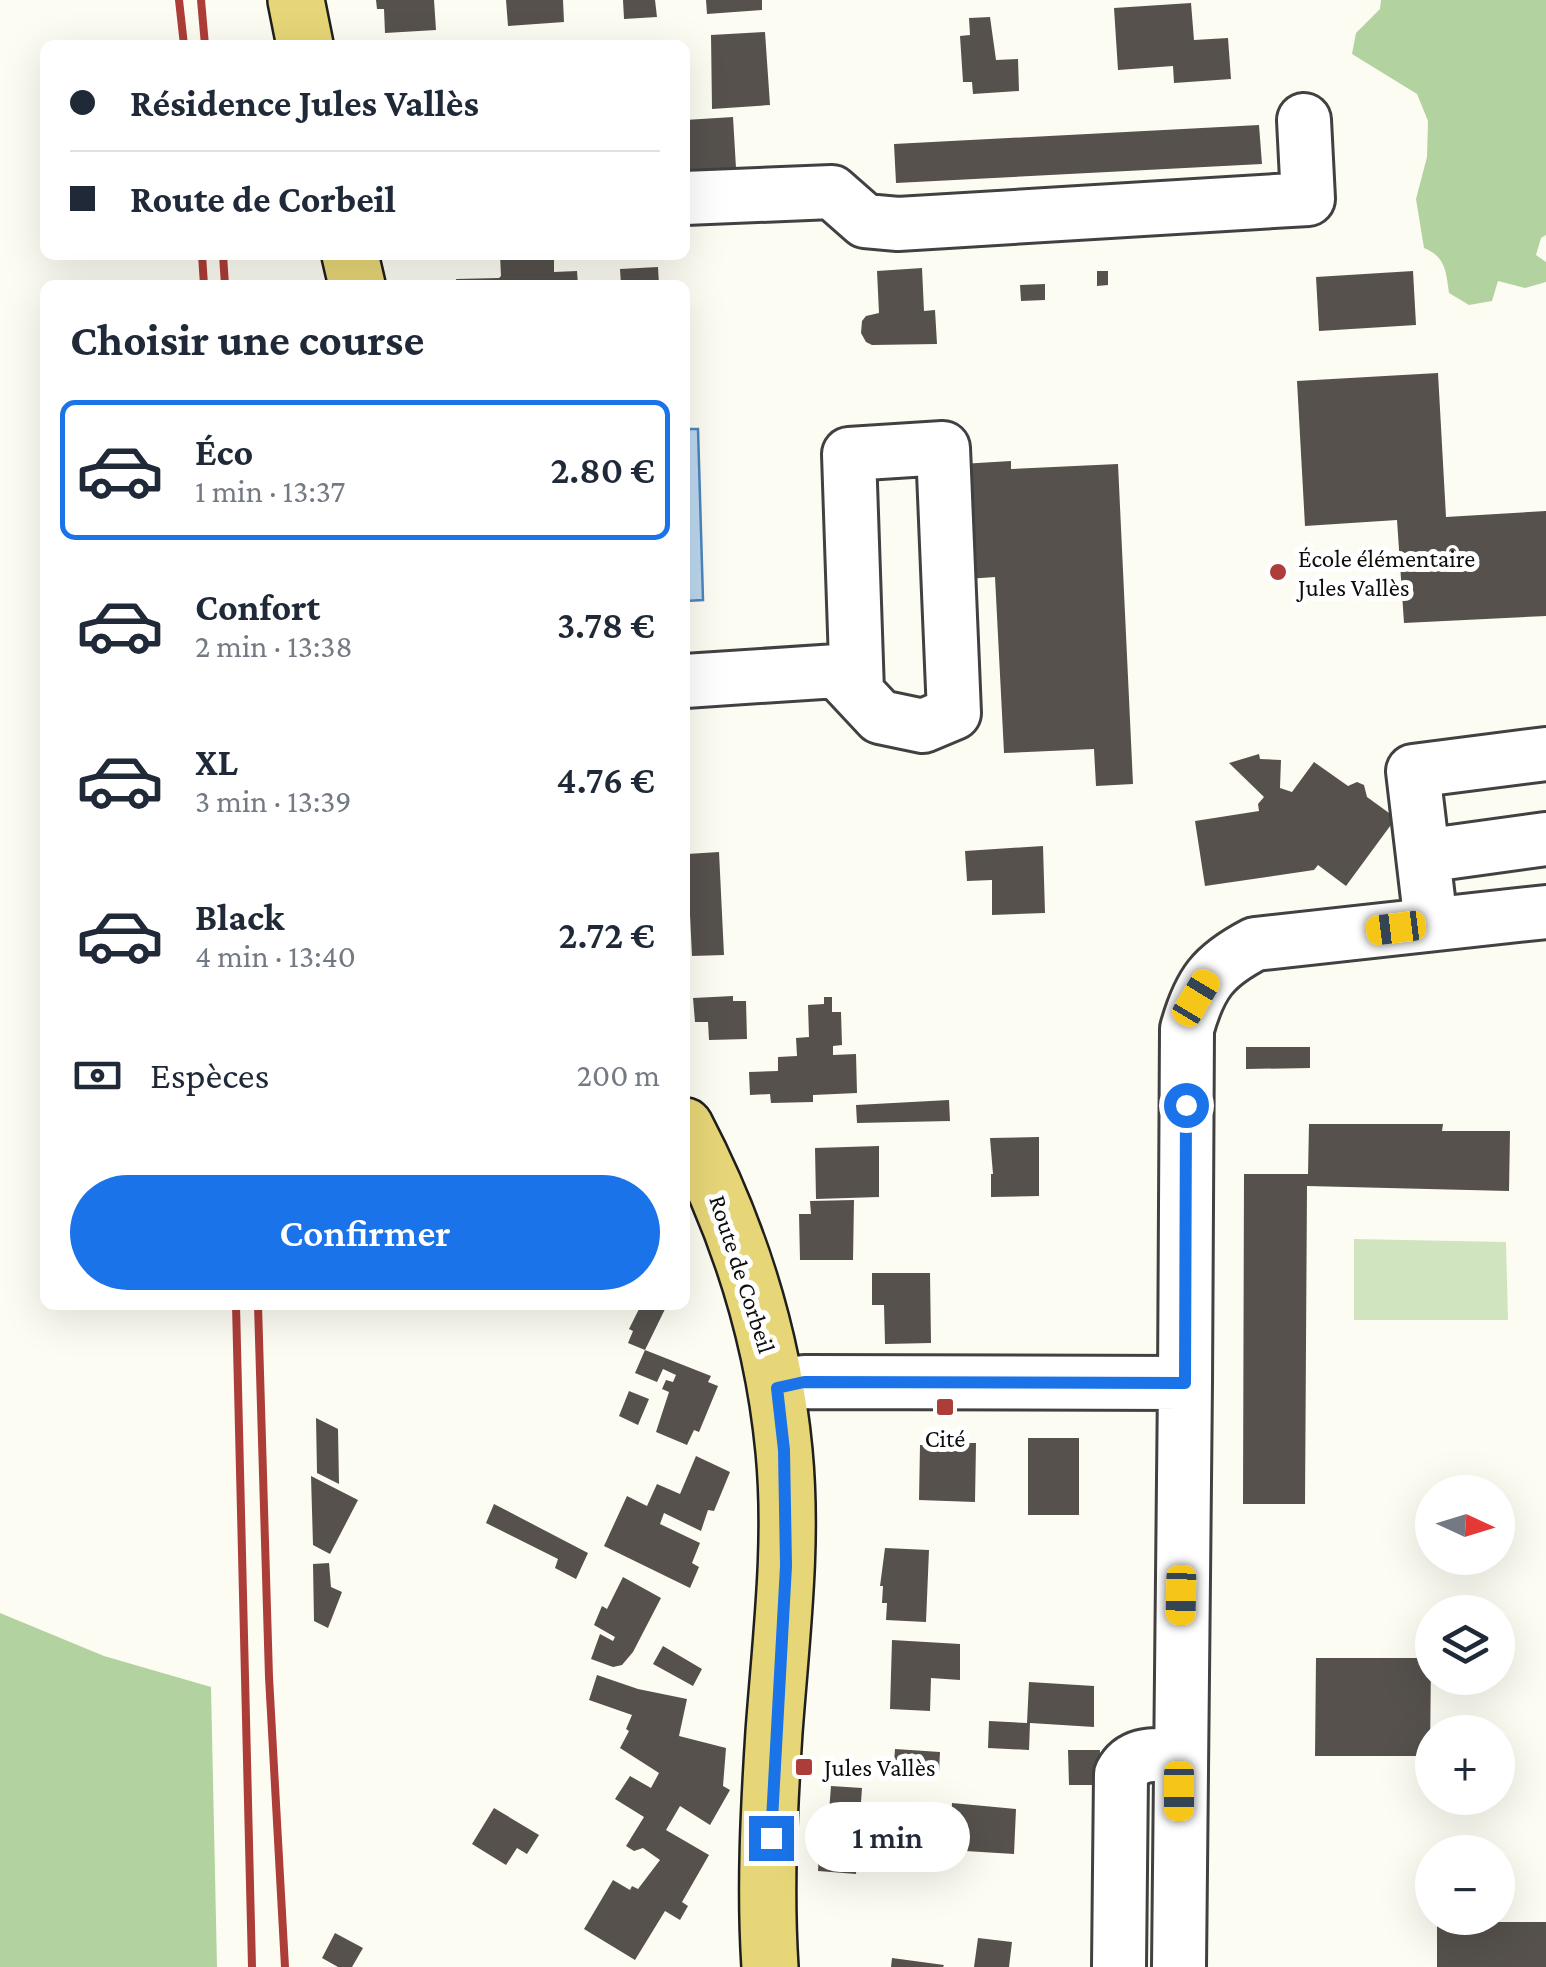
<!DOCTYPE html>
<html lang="fr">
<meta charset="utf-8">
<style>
body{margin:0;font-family:"Crimson Pro",serif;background:#f2f2f3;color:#1f2937;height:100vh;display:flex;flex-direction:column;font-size:38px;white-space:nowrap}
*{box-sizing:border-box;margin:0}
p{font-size:32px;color:#747a83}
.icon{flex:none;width:55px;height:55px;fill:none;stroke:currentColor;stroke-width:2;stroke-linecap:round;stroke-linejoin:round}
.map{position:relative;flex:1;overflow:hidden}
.panel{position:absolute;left:40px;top:280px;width:650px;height:1030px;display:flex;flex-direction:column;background:#fff;border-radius:15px;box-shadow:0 10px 40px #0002}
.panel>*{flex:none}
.guide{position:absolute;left:40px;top:40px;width:650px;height:220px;border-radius:15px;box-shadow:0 10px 40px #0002;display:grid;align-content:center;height:220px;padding:0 30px;background:#fff}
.needle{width:65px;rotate:94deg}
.fabs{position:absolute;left:1415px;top:1475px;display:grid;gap:20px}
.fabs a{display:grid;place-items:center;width:100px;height:100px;border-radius:50%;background:#fff;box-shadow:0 10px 40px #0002;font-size:50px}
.end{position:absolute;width:45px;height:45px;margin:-22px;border:12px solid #1a73e8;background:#fff;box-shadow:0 0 0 5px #fff}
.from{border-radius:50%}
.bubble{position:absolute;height:70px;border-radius:35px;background:#fff;box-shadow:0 10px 40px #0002;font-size:32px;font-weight:600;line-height:70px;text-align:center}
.car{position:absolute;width:30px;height:60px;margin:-30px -15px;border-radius:12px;box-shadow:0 0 8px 2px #0007;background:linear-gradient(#f5c518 24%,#345 0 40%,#f5c518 0 76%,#345 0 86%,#f5c518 0)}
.guide b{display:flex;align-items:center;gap:35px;height:95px;font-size:38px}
.guide b+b{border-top:2px solid #e0e1e3}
.guide i{width:25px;height:25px;background:#1f2937}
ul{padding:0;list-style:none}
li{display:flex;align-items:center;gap:30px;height:140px;margin:0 20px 15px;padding:0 10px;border:5px solid transparent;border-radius:15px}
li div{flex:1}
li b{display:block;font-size:38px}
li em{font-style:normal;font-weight:600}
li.current{border-color:#1a73e8}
li>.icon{width:90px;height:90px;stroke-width:1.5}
h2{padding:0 30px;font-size:45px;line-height:120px}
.pay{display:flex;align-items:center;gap:25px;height:110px;padding:0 30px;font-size:38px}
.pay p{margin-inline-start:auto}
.button{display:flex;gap:20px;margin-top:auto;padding:20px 30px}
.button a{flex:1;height:115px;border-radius:60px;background:#1a73e8;color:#fff;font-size:40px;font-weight:600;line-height:115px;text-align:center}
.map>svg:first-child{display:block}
.green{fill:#cfe4bf}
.forest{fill:#b2d3a0}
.water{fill:#bcd7ef;stroke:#4c85bc;stroke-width:2.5}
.building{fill:#56514c}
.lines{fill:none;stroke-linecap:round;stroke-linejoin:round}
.minor-casing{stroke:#414141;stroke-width:58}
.major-casing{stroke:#1f1f1f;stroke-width:60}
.minor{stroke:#fff;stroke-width:52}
.major{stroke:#e7d677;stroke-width:55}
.rail{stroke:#ad3d38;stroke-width:8}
.route{stroke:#1a73e8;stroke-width:12}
.poi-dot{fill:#ad3d38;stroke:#fff;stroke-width:4}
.labels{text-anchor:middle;stroke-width:10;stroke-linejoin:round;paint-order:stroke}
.poi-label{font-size:25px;fill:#0e0e0e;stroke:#fff;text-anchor:start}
.street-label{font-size:25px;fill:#0e0e0e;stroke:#fff}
</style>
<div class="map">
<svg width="1546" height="1967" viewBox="0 0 1546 1967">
<rect width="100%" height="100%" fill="#fdfcf2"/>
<!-- green -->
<path class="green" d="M 1354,1239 L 1506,1242 L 1508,1320 L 1354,1320 Z"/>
<!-- forest -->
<path class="forest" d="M 1381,0 L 1546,0 L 1546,235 L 1541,238 L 1536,255 L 1546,262 L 1546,282 L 1525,288 L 1498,281 L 1492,301 L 1469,305 L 1449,293 C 1446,272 1446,257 1424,248 L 1416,199 L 1427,157 L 1428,121 L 1417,94 L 1352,54 L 1356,33 L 1380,9 Z
M 0,1613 L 104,1656 L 211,1687 L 217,1967 L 0,1967 Z"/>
<!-- water -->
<path class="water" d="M 685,429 L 698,429 L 703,600 L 685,601 Z"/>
<!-- building -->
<path class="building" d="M 376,0 L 434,0 L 436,30 L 385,33 L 384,9 L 377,9 Z
M 506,0 L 563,0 L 564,22 L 508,26 Z
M 623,0 L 655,0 L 657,17 L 624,19 Z
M 706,0 L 762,0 L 762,10 L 707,14 Z
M 1191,3 L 1194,40 L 1228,38 L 1231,79 L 1174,83 L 1173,66 L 1118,70 L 1114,8 Z
M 990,17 L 996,60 L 1018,59 L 1019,91 L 973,94 L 972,82 L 963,82 L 960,36 L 970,35 L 969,18 Z
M 765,32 L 770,105 L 712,109 L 711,35 Z
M 733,117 L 737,185 L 685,188 L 685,120 Z
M 1259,125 L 1262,164 L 896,183 L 894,144 Z
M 500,255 L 554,255 L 554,272 L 577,271 L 578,285 L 457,285 L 456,279 L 499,278 L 501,276 Z
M 658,267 L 659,285 L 621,285 L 620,269 Z
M 922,268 L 924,311 L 935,310 L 937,344 L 872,345 L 866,342 L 861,333 L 862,321 L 866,316 L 879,313 L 877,271 Z
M 1097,271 L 1108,271 L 1108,285 L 1097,286 Z
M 1413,271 L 1416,325 L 1319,331 L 1316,277 Z
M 1045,284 L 1045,300 L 1021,301 L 1020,285 Z
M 1438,373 L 1446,517 L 1546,511 L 1546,616 L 1404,623 L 1397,520 L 1305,526 L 1297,381 Z
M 1011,461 L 1011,469 L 1118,464 L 1133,784 L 1096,786 L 1094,749 L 1004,753 L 995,577 L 967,579 L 961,464 Z
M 1259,754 L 1260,759 L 1281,760 L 1280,788 L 1292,792 L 1314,762 L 1348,786 L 1357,782 L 1364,785 L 1367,797 L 1396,818 L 1346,886 L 1318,865 L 1314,870 L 1205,886 L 1195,821 L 1259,811 L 1258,804 L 1264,797 L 1229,763 Z
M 1043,846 L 1045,913 L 992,915 L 992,880 L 967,881 L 965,851 Z
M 719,852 L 724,955 L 692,956 L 687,854 Z
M 733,996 L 733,1001 L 746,1001 L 747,1039 L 709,1040 L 708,1022 L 695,1022 L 693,998 Z
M 824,997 L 832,997 L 832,1012 L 841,1012 L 842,1045 L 833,1046 L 833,1055 L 856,1054 L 857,1093 L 813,1095 L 813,1102 L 771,1103 L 770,1094 L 750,1095 L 749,1072 L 778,1071 L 778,1057 L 797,1056 L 796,1038 L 809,1037 L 808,1005 L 824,1004 Z
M 1246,1047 L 1310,1047 L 1310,1068 L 1246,1069 Z
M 949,1100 L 950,1121 L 857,1123 L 856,1105 Z
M 1309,1124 L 1443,1124 L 1442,1131 L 1510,1131 L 1509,1191 L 1307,1186 L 1305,1504 L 1243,1504 L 1244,1174 L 1308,1174 Z
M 1039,1137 L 1039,1196 L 991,1197 L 991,1174 L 993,1174 L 990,1138 Z
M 879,1146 L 879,1197 L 816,1199 L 815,1148 Z
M 854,1200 L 853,1260 L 800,1260 L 799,1214 L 811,1214 L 810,1201 Z
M 872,1273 L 930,1273 L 931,1343 L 885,1344 L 884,1305 L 872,1305 Z
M 641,1305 L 667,1305 L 645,1350 L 628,1343 L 633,1331 L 629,1329 Z
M 645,1350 L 711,1376 L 708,1382 L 718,1386 L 699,1432 L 694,1430 L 687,1445 L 656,1432 L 669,1392 L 662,1389 L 666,1380 L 673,1382 L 676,1375 L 663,1369 L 657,1382 L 635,1373 Z
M 629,1391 L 649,1399 L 638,1425 L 619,1416 Z
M 316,1418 L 338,1429 L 339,1484 L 317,1473 Z
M 1028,1438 L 1079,1438 L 1079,1515 L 1028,1515 Z
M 931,1443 L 976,1443 L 975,1502 L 919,1500 L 920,1445 L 932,1445 Z
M 696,1456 L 730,1472 L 714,1511 L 708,1510 L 701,1531 L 664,1513 L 660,1524 L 700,1543 L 692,1563 L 699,1567 L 690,1588 L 604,1546 L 627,1496 L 647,1506 L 657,1484 L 680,1494 Z
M 311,1476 L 358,1500 L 330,1554 L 313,1545 Z
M 494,1504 L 588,1553 L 576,1579 L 555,1568 L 558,1559 L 486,1523 Z
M 885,1548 L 929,1550 L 926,1622 L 886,1620 L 887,1603 L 882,1603 L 883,1586 L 880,1586 Z
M 329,1563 L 331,1587 L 342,1592 L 328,1628 L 314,1621 L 313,1564 Z
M 623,1577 L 661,1598 L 633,1652 L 622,1665 L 613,1667 L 591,1659 L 600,1634 L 613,1641 L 615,1637 L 594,1625 L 602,1606 L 607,1609 Z
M 892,1640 L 960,1644 L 960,1680 L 931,1678 L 930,1711 L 890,1709 Z
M 663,1646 L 702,1669 L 693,1686 L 653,1664 Z
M 1316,1658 L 1431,1658 L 1430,1756 L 1315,1756 Z
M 597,1675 L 638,1689 L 687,1699 L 679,1736 L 726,1748 L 723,1786 L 730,1790 L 710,1825 L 680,1806 L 666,1830 L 709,1855 L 682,1902 L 688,1906 L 680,1920 L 665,1911 L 635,1960 L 584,1929 L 613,1880 L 630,1890 L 632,1886 L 638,1889 L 660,1860 L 643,1848 L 634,1851 L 626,1846 L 644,1817 L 615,1799 L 630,1776 L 651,1788 L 659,1773 L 620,1748 L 629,1731 L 626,1729 L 632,1715 L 589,1700 Z
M 1029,1682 L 1094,1686 L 1094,1727 L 1030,1723 L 1029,1750 L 988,1748 L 989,1721 L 1027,1723 Z
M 895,1749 L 940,1752 L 939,1772 L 916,1771 L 916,1765 L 894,1763 Z
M 1068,1750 L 1100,1750 L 1099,1785 L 1069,1785 Z
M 831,1786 L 862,1788 L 856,1874 L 818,1871 L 821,1811 L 829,1812 Z
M 952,1803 L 1016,1809 L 1014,1854 L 949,1850 Z
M 494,1808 L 539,1835 L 527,1854 L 517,1848 L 506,1865 L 472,1844 Z
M 1437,1922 L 1546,1922 L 1546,1967 L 1437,1967 Z
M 335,1933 L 363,1948 L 352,1967 L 338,1967 L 322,1958 Z
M 978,1938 L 1012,1942 L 1009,1967 L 974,1967 Z
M 892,1958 L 944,1965 L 943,1967 L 891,1967 Z"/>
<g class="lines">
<!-- minor casing -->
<g class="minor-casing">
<path id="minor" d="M 685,198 L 832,192 L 865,221 L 898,224 L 1308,199 L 1304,120
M 685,681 L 837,671 L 880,717 L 923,726 L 954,713 L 943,448 L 849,454 L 857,692
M 1423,856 L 1546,839
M 1431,924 L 1413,771 L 1546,754
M 777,1388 L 804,1382 L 1185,1383 L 1187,1029 C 1200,983 1213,966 1255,944 L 1546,912
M 1119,1967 L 1121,1774 C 1133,1751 1156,1755 1179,1755
M 1179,1967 L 1185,1383"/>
</g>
<!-- major casing -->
<g class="major-casing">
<path id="major" d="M 296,0 L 305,45
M 350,255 L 357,285
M 685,1126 C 739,1229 773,1336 784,1451 C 793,1544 781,1638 774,1732 C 769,1809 765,1890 770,1967"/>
</g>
<!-- minor -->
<use href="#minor" class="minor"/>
<!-- major -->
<use href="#major" class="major"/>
<!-- rail -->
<path class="rail" d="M 179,0 L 184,45
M 201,0 L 205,45
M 202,255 L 204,285
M 223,255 L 225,285
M 236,1305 L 252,1967
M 258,1305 L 269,1677 L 285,1967"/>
</g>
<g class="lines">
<!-- route -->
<path class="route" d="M 771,1838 L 786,1566 L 784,1450 L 777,1388 L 804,1382 L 1185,1383 L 1186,1105"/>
</g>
<!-- markers -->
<g class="poi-dot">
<circle cx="1278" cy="572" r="10"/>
<rect x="935" y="1397" width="20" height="20" rx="5"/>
<rect x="794" y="1757" width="20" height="20" rx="5"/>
</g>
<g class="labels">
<!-- poi labels -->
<g class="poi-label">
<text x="1298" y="567">École élémentaire<tspan x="1298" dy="29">Jules Vallès</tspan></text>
<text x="945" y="1447" text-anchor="middle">Cité</text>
<text x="824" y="1776">Jules Vallès</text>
</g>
<!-- street labels -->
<g class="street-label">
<text transform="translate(743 1274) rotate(72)" y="9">Route de Corbeil</text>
</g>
</g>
</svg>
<div class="fabs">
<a><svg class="needle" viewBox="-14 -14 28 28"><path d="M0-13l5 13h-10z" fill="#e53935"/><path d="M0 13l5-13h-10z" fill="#747a83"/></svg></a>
<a><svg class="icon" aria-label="layers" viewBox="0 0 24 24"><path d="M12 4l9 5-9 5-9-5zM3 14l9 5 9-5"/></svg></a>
<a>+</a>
<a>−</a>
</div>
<i class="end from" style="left:1186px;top:1105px"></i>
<i class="end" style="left:771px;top:1838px"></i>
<div class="bubble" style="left:805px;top:1802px;width:165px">1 min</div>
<i class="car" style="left:1396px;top:928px;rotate:263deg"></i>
<i class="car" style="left:1196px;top:998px;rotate:31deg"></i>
<i class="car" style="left:1181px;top:1595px;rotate:181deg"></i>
<i class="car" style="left:1179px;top:1791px;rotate:180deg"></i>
<div class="guide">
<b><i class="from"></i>Résidence Jules Vallès</b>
<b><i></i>Route de Corbeil</b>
</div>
<section class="panel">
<h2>Choisir une course</h2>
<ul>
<li class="current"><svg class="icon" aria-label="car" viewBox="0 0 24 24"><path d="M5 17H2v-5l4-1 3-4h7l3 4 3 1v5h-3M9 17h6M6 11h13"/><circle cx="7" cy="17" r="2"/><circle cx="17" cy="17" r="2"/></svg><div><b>Éco</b><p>1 min · 13:37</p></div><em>2.80 €</em></li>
<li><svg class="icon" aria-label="car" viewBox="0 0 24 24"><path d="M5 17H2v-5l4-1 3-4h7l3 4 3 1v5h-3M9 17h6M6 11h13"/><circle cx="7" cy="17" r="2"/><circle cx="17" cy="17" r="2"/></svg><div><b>Confort</b><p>2 min · 13:38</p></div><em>3.78 €</em></li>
<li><svg class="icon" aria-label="car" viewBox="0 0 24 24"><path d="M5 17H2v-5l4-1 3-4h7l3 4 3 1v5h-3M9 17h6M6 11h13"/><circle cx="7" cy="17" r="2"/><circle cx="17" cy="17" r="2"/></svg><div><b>XL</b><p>3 min · 13:39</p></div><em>4.76 €</em></li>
<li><svg class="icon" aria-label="car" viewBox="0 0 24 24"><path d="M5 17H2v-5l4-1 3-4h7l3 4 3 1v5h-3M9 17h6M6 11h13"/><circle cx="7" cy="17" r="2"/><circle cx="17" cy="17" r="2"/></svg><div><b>Black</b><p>4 min · 13:40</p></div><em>2.72 €</em></li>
</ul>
<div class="pay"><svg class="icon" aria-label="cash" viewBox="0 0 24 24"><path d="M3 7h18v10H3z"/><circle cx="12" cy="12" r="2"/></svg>Espèces<p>200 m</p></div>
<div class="button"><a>Confirmer</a></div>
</section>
</div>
